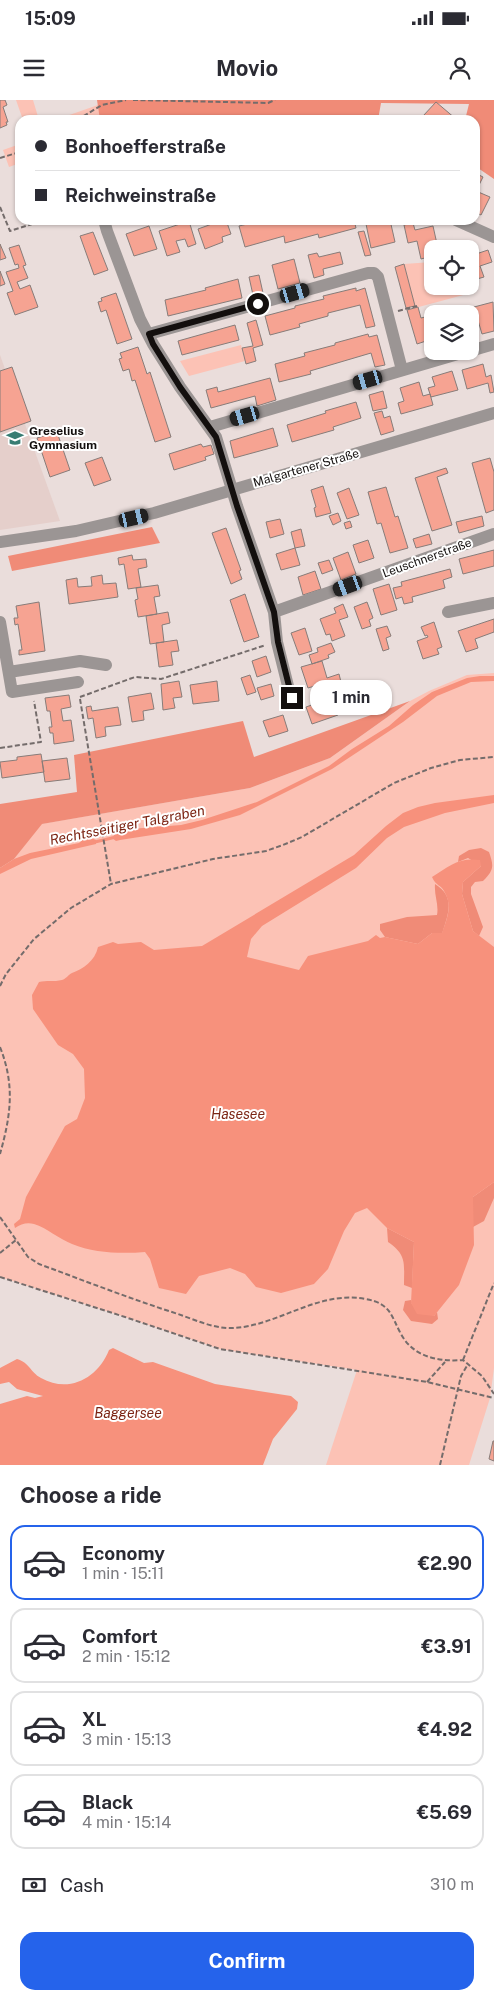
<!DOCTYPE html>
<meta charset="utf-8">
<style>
body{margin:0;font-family:"Public Sans",sans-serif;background:#f7f7f7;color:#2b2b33;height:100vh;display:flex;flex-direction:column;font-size:19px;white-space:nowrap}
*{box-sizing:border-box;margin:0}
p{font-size:16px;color:#7c7c81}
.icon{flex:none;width:28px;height:28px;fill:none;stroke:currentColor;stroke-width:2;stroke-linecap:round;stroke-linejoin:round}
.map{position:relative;height:1365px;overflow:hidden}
.side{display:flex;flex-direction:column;background:#fff;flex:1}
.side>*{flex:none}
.banner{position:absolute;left:15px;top:15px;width:465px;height:110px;border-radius:15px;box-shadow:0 1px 4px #0004;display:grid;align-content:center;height:110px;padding:0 20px;background:#fff}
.fabs{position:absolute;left:424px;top:140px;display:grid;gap:10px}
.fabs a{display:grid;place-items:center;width:55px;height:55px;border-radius:10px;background:#fff;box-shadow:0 1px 4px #0004;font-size:25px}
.end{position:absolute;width:22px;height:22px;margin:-11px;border:6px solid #130f0e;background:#fff;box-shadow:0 0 0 2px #fff}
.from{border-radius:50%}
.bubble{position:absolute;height:35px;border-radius:15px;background:#fff;box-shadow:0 1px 4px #0004;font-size:16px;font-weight:700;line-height:35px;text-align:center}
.car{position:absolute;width:15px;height:30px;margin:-15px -8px;border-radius:6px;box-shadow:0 0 4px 1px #0007;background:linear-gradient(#222 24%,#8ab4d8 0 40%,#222 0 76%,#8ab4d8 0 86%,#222 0)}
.banner b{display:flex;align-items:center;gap:18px;height:48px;font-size:19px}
.banner b+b{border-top:1px solid #e1e1e2}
.banner i{width:12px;height:12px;background:#2b2b33}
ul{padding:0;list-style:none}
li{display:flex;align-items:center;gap:15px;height:75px;margin:0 10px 8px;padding:0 10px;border:2px solid #e1e1e2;border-radius:15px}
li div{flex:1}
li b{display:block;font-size:19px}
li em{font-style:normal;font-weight:700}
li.selected{border-color:#2563eb}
li>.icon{width:45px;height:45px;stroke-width:1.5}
h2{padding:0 20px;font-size:22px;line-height:60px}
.pay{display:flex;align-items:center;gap:12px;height:55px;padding:0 20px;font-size:19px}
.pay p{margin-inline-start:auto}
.cta{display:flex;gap:10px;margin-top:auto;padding:10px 20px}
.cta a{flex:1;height:58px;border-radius:15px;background:#2563eb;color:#fff;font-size:20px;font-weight:700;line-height:58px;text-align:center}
.status{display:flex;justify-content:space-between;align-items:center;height:35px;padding:0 25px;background:#fff;direction:ltr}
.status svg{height:14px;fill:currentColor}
header{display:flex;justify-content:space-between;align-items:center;height:65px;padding:0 20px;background:#fff;font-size:22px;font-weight:700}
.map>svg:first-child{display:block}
.built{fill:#e5cfcb}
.green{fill:#fcc2b5}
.forest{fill:#f08b77}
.water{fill:#f7917c}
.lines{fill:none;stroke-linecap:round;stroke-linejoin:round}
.stream{stroke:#f7917c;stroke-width:3}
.building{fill:#f6a392;stroke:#877c79}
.path{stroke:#746c6b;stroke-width:2;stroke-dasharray:5 2.5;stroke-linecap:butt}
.minor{stroke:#9b9594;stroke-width:12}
.route{stroke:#130f0e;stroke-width:6}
.labels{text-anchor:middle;stroke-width:4;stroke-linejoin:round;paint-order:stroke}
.poi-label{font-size:12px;font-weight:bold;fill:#130f0e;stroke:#fff;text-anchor:start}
.street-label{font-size:12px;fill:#130f0e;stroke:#fff}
.water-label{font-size:14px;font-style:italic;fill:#7c2413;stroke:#fff}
</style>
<div class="status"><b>15:09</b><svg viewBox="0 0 49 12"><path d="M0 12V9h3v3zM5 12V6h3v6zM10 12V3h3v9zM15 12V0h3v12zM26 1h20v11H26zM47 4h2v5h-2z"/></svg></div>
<header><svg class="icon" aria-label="menu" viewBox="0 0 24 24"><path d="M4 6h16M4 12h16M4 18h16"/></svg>Movio<svg class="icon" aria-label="person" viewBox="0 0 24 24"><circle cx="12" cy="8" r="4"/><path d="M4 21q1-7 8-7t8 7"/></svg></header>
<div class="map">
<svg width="494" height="1365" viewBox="0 0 494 1365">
<rect width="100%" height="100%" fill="#eadddb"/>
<!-- built -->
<path class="built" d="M 0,255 L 60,421 L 0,430 Z"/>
<!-- green -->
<path class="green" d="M 16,0 L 33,0 L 39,20 L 23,20 Z
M 98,5 L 100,20 L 55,20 Z
M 20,44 L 20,63 L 9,67 L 3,50 Z
M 432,162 L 432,186 L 465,186 L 467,194 L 415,208 L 404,164 Z
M 241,245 L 245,261 L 189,276 L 180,261 Z
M 494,573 L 494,1268 L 490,1298 L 469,1365 L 326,1365 L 357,1270 L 220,1249 L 125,1217 L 0,1177 L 0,768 L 14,759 L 41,724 L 250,688 L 330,658 L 410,601 L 429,591 L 467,575 Z"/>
<!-- forest -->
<path class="forest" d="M 97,0 L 494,0 L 494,79 L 475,66 L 475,20 L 465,20 L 469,4 L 381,3 L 378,20 L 100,20 Z
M 152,427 L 160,443 L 12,471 L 8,456 Z
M 410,601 L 330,658 L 250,688 L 42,724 L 14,759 L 0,768 L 0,704 L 77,692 L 74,655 L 243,621 L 254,657 Z
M 481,748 L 489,752 C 494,766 494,770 483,781 L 475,782 L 471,787 L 471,794 L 483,827 L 479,836 L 473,831 L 462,794 L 463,782 L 481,766 L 468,758 L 458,762 L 459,756 L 469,750 Z
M 435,784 C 456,797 448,814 442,834 L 432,833 L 418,844 L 385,837 L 380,830 L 380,824 L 407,817 L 437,815 C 439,804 434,796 435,784 Z
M 494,1082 L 494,1098 L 484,1121 L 473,1127 L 473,1097 Z
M 387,1128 L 414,1142 L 412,1188 L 404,1185 C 404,1163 407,1155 388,1142 Z
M 411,1200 L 411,1203 L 434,1216 L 437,1212 L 438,1219 L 432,1224 L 411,1221 L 403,1210 L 405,1201 Z"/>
<!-- water -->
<path class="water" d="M 480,576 L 494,576 L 494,581 L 471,582 L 437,596 L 403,622 L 332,669 L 240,715 L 191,729 L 120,740 L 116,741 L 112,738 L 118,730 L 181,725 L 202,720 L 257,702 L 329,666 L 352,649 L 389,626 L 413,605 L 432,592 L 467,578 Z
M 494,695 L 494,703 L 445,713 L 404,727 L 387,738 L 356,768 L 262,826 L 251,839 L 247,857 L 299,870 L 308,856 L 368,841 L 376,835 L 380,838 L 385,837 L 418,844 L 432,833 L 442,833 C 447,818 453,806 444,791 C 441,785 436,786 432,777 C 450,766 458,757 480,760 L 481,766 L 463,782 L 462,794 L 473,831 L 494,847 L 494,1082 L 473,1097 L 474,1145 L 459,1185 L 434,1216 L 417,1214 L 411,1203 L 414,1142 L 387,1128 L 367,1108 L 355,1113 L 344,1131 L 328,1169 L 314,1184 L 281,1193 L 256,1187 L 245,1174 L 230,1168 L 199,1176 L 186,1194 L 159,1188 L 150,1159 L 145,1152 C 121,1154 94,1153 72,1144 C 59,1139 47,1128 34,1124 C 27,1122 21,1124 15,1128 L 14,1124 L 20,1119 L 26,1097 L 65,1026 L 77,1019 L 85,998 L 84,969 L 73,954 L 58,945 L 33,909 L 32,895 L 39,882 C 46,880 54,882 62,880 C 66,879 68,875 72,873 C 83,869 95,861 98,847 L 113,842 L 118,844 L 141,842 L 154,850 L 202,846 L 354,755 L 386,726 L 403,713 L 418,707 L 435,703 Z
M 86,736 L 96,740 L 96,744 L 31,759 L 0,774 L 0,768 L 14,759 L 30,753 L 79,743 Z
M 113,1248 L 144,1263 L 153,1262 L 215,1284 L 291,1296 L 298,1302 L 297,1309 L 273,1339 L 263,1365 L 0,1365 L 0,1304 L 27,1296 L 35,1298 L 43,1296 L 17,1289 L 9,1282 L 0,1284 L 0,1268 L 17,1259 C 30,1263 30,1272 41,1278 C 69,1294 98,1278 109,1250 Z"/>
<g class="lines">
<!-- stream -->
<path class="stream" d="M 95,742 L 116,737"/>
</g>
<!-- building -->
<path class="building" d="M 0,0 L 5,0 L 7,5 L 3,7 L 8,22 L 6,22 L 7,25 L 0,28 Z
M 436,2 L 456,19 L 455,20 L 427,20 L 423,16 Z
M 475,73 L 483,77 L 476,91 L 490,97 L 481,115 L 475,112 Z
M 223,120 L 226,120 L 231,134 L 222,137 L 223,142 L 205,149 L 198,129 Z
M 264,120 L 354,120 L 356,128 L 319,138 L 318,134 L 285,143 L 284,136 L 245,147 L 239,126 Z
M 382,120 L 390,120 L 395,142 L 371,148 L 366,124 Z
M 189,121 L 196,144 L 188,147 L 185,139 L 176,141 L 180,152 L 167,156 L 159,131 Z
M 413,123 L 415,130 L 433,126 L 437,144 L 430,146 L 432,156 L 421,159 L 417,141 L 408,143 L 404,125 Z
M 149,126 L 157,149 L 134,156 L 126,134 Z
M 364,131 L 371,155 L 365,156 L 358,132 Z
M 93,132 L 108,170 L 94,175 L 80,136 Z
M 0,144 L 6,158 L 0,160 Z
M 19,145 L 26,165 L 23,166 L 28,178 L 17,182 L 20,189 L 30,185 L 38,207 L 15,215 L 7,193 L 13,191 L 6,172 L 19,168 L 18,164 L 15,165 L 9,148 Z
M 488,150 L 492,162 L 480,166 L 484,177 L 470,181 L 470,156 Z
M 340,152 L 343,164 L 323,169 L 324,175 L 314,178 L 308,155 L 317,153 L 319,157 Z
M 294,159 L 300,183 L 278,189 L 272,165 Z
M 404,164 L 415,206 L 406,208 L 395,167 Z
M 0,171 L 5,184 L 0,186 Z
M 259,175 L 263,193 L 253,195 L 249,177 Z
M 238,179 L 242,198 L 168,216 L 165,200 L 206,190 L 205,188 Z
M 356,188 L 356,191 L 365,188 L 375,226 L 366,228 L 360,205 L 328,213 L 328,216 L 299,224 L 300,227 L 270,235 L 265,216 L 295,208 L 295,206 L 324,199 L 323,196 Z
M 116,193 L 132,239 L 117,244 L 106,210 L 101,212 L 98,202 L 102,201 L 101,198 Z
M 493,202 L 494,231 L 482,234 L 474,207 Z
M 418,207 L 421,218 L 429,216 L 432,228 L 432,239 L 417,244 L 407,210 Z
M 256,220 L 263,245 L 253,248 L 256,261 L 246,264 L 242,248 L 253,246 L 247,223 Z
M 235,225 L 239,240 L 182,255 L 178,241 Z
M 368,234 L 369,237 L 377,235 L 385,265 L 375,267 L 371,253 L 310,271 L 311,274 L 279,282 L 275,264 L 305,256 L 304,253 L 335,245 L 335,243 Z
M 138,247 L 147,274 L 150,272 L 171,337 L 155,342 L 135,280 L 132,281 L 129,269 L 123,271 L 119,259 L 122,258 L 120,253 Z
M 483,264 L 486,277 L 491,275 L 494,292 L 490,293 L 488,283 L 467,289 L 462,270 Z
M 12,267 L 31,321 L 0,332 L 0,271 Z
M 452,271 L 458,290 L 431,297 L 428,288 L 435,286 L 432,277 Z
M 270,278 L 276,300 L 257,306 L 255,296 L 211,308 L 206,290 L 217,287 L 218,292 Z
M 419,282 L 423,296 L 430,294 L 433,305 L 401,314 L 398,303 L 404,301 L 400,288 Z
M 383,291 L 387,308 L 373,311 L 369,295 Z
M 356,302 L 361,318 L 333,327 L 334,330 L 292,342 L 287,325 L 326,313 L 325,311 Z
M 382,311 L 384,318 L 390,316 L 394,331 L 381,335 L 374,313 Z
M 273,328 L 278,346 L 234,358 L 230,341 Z
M 57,332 L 70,370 L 50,377 L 37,338 Z
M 201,344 L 203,347 L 211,345 L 214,354 L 205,357 L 206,360 L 174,370 L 169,354 Z
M 102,357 L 111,380 L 94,386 L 85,363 Z
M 490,358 L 494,372 L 494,410 L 486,413 L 472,363 Z
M 446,368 L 448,373 L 437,377 L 452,425 L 432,431 L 415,378 Z
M 323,386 L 331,413 L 316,417 L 314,408 L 316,407 L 311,390 Z
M 386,387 L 395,417 L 398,416 L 408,448 L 390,453 L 381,423 L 377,424 L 368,392 Z
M 349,388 L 359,415 L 347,419 L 337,393 Z
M 338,413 L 341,421 L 333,425 L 329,416 Z
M 482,416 L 484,426 L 459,433 L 456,422 Z
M 280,419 L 284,434 L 270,438 L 266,422 Z
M 350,421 L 352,427 L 346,429 L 344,423 Z
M 226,428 L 241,470 L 239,471 L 242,479 L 231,484 L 212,433 Z
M 301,429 L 305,446 L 295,448 L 291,432 Z
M 429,434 L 432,444 L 416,448 L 413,439 Z
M 368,440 L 374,458 L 359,463 L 353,445 Z
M 295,448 L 300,465 L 281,470 L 276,454 Z
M 494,450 L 494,466 L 463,474 L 459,459 Z
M 348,452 L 356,474 L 341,480 L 333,458 Z
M 132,455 L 133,460 L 146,459 L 147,467 L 138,469 L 141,487 L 128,489 L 124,464 L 119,465 L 118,458 Z
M 329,460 L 333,470 L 322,474 L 318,463 Z
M 450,469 L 452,477 L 443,480 L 445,488 L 412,497 L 413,502 L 404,504 L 402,497 L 396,499 L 393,488 L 402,486 L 401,482 Z
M 315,471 L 321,489 L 303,495 L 298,477 Z
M 102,475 L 103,484 L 116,483 L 118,497 L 69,504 L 66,480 L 77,478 L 78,487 L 92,486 L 91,477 Z
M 389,484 L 397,510 L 381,515 L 373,489 Z
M 158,485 L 160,496 L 154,497 L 157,514 L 138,517 L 135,500 L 138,499 L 136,488 Z
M 245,494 L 259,537 L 244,542 L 230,500 Z
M 39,502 L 45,551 L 19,555 L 19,550 L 22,550 L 18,524 L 15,525 L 14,518 L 18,518 L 16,506 Z
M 367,502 L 373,518 L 369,520 L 371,526 L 362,529 L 354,507 Z
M 343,504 L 348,517 L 339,520 L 345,536 L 332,541 L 330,534 L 326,535 L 320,519 L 336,513 L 334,508 Z
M 168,512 L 170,523 L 162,525 L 164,542 L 150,544 L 146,516 Z
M 494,519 L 494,532 L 475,539 L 478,548 L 466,552 L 458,531 Z
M 434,522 L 442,547 L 437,549 L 439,554 L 423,559 L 417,541 L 428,537 L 427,535 L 425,536 L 421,527 Z
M 387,526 L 391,536 L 386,538 L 389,549 L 383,551 L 376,529 Z
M 305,528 L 312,551 L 299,555 L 291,533 Z
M 177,540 L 179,551 L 171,552 L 173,565 L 159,567 L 156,543 Z
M 331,543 L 335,552 L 328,555 L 329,558 L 312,564 L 309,555 L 318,552 L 317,548 Z
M 266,556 L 271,572 L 257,577 L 252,561 Z
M 322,561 L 327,578 L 339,574 L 341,582 L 333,585 L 331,581 L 308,588 L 301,567 Z
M 250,575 L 256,592 L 247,595 L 241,578 Z
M 179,581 L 182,597 L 173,598 L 175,608 L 163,610 L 161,584 Z
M 217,581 L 219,601 L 193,604 L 190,585 Z
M 356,583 L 360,599 L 344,604 L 339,588 Z
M 271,584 L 274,596 L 261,600 L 257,588 Z
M 151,593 L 154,609 L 143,611 L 144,620 L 132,622 L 128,597 Z
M 69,595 L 71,607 L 61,609 L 63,621 L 71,620 L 74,641 L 54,644 L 53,633 L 50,633 L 49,627 L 52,627 L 50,611 L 47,611 L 45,598 Z
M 332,598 L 338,615 L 312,624 L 306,607 Z
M 91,606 L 92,611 L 118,607 L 121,625 L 105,627 L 106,636 L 96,638 L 93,618 L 88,619 L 86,607 Z
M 283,615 L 288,631 L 269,637 L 263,621 Z
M 41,654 L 44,672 L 2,678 L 0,662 L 17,660 L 17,657 Z
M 67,658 L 70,679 L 45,682 L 42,661 Z
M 493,1341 L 494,1341 L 494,1361 L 489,1359 Z"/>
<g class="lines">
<!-- path -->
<path class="path" d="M 133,0 L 268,3 L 275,0
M 77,20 L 102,5 L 126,0
M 0,58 L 20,52
M 0,107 L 10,131 L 45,120
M 398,211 L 417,206
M 80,597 L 135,577 L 161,579 L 266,545
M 80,599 L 111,784
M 0,648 L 41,642 L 34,601
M 0,886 L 6,874 L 34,839 L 71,808 L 111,784 L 213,759 L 266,751 L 283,745 L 302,737 L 394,683 L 431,668 L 460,660 L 494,657
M 0,947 C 15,985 11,1015 0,1054
M 0,1117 L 28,1157 L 39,1164 C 85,1181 131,1199 178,1214 C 195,1220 215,1229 233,1228 C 278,1226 318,1190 365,1199 C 391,1203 391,1216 401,1234 C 413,1257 439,1262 463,1260 L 482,1276 L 494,1294
M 0,1153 L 16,1140
M 0,1177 L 125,1217 L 220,1249 L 427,1282 L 494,1298
M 463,1260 L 494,1183
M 427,1282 L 445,1262
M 440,1365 L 461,1276 L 468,1264"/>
<!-- minor -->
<path class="minor" d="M 104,120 L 107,131 L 140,219 L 153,244 L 180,287 L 216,337 L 237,406 L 274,512 L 277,542 L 291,598
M 456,120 L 494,137
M 149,234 L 368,173 L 374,173 L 378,177 L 402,270
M 470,251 L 494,244
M 210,327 L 468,251
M 0,442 L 76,431 L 154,413 L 494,313
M 274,512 L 494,434
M 448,512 L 494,503
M 0,522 L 12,592 L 78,582
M 9,572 L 80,561 L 106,565"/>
</g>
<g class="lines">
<!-- route -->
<path class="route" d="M 258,204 L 149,234 L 153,244 L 180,287 L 216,337 L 237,406 L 274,512 L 278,542 L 292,598"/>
</g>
<!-- icons -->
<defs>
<g id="school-bare" transform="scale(1.35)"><path d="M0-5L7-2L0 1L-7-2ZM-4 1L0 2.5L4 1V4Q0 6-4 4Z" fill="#387d73" stroke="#fff" stroke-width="2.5" paint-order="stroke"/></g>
</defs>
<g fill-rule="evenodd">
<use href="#school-bare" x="15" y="338"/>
</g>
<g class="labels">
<!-- poi labels -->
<g class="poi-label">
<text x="29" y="335">Greselius<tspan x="29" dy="14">Gymnasium</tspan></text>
</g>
<!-- street labels -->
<g class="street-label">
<text transform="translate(306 368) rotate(-16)" y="4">Malgartener Straße</text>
<text transform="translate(427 458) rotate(-20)" y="4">Leuschnerstraße</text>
</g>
<!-- water labels -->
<g class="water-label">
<text transform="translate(127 725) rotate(-11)" y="5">Rechtsseitiger Talgraben</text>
<text x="238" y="1019">Hasesee</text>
<text x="128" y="1318">Baggersee</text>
</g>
</g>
</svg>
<div class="fabs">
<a><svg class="icon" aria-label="locate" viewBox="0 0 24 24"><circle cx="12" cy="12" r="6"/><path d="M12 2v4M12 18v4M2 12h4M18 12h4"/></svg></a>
<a><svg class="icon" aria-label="layers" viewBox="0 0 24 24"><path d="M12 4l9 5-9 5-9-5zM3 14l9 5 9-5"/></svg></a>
</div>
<i class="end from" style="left:258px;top:204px"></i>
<i class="end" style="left:292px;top:598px"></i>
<div class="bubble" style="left:310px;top:580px;width:82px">1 min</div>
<i class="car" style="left:295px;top:193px;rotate:74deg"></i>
<i class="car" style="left:368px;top:280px;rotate:254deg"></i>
<i class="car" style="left:245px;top:316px;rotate:254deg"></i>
<i class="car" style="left:134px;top:418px;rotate:77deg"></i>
<i class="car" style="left:348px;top:486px;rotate:250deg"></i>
<div class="banner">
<b><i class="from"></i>Bonhoefferstraße</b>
<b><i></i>Reichweinstraße</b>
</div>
</div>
<section class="side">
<h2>Choose a ride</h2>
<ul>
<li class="selected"><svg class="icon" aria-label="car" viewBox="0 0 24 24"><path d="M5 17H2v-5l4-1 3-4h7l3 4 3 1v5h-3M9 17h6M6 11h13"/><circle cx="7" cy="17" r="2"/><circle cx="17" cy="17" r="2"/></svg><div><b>Economy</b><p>1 min · 15:11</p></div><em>€2.90</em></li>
<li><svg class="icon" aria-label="car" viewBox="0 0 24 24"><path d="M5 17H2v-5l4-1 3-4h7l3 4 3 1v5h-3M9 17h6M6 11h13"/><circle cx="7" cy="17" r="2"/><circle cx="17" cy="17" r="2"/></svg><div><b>Comfort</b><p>2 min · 15:12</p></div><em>€3.91</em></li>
<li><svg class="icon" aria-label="car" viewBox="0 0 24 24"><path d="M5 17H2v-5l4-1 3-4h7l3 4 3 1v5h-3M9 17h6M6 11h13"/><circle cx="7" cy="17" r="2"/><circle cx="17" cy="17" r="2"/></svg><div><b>XL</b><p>3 min · 15:13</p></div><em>€4.92</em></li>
<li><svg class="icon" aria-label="car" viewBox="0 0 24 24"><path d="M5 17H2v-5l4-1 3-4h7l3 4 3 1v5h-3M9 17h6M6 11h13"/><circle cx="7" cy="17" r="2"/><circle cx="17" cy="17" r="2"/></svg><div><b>Black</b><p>4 min · 15:14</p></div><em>€5.69</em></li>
</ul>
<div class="pay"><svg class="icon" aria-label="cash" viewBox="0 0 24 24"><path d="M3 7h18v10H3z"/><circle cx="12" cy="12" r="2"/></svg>Cash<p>310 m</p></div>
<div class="cta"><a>Confirm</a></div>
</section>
